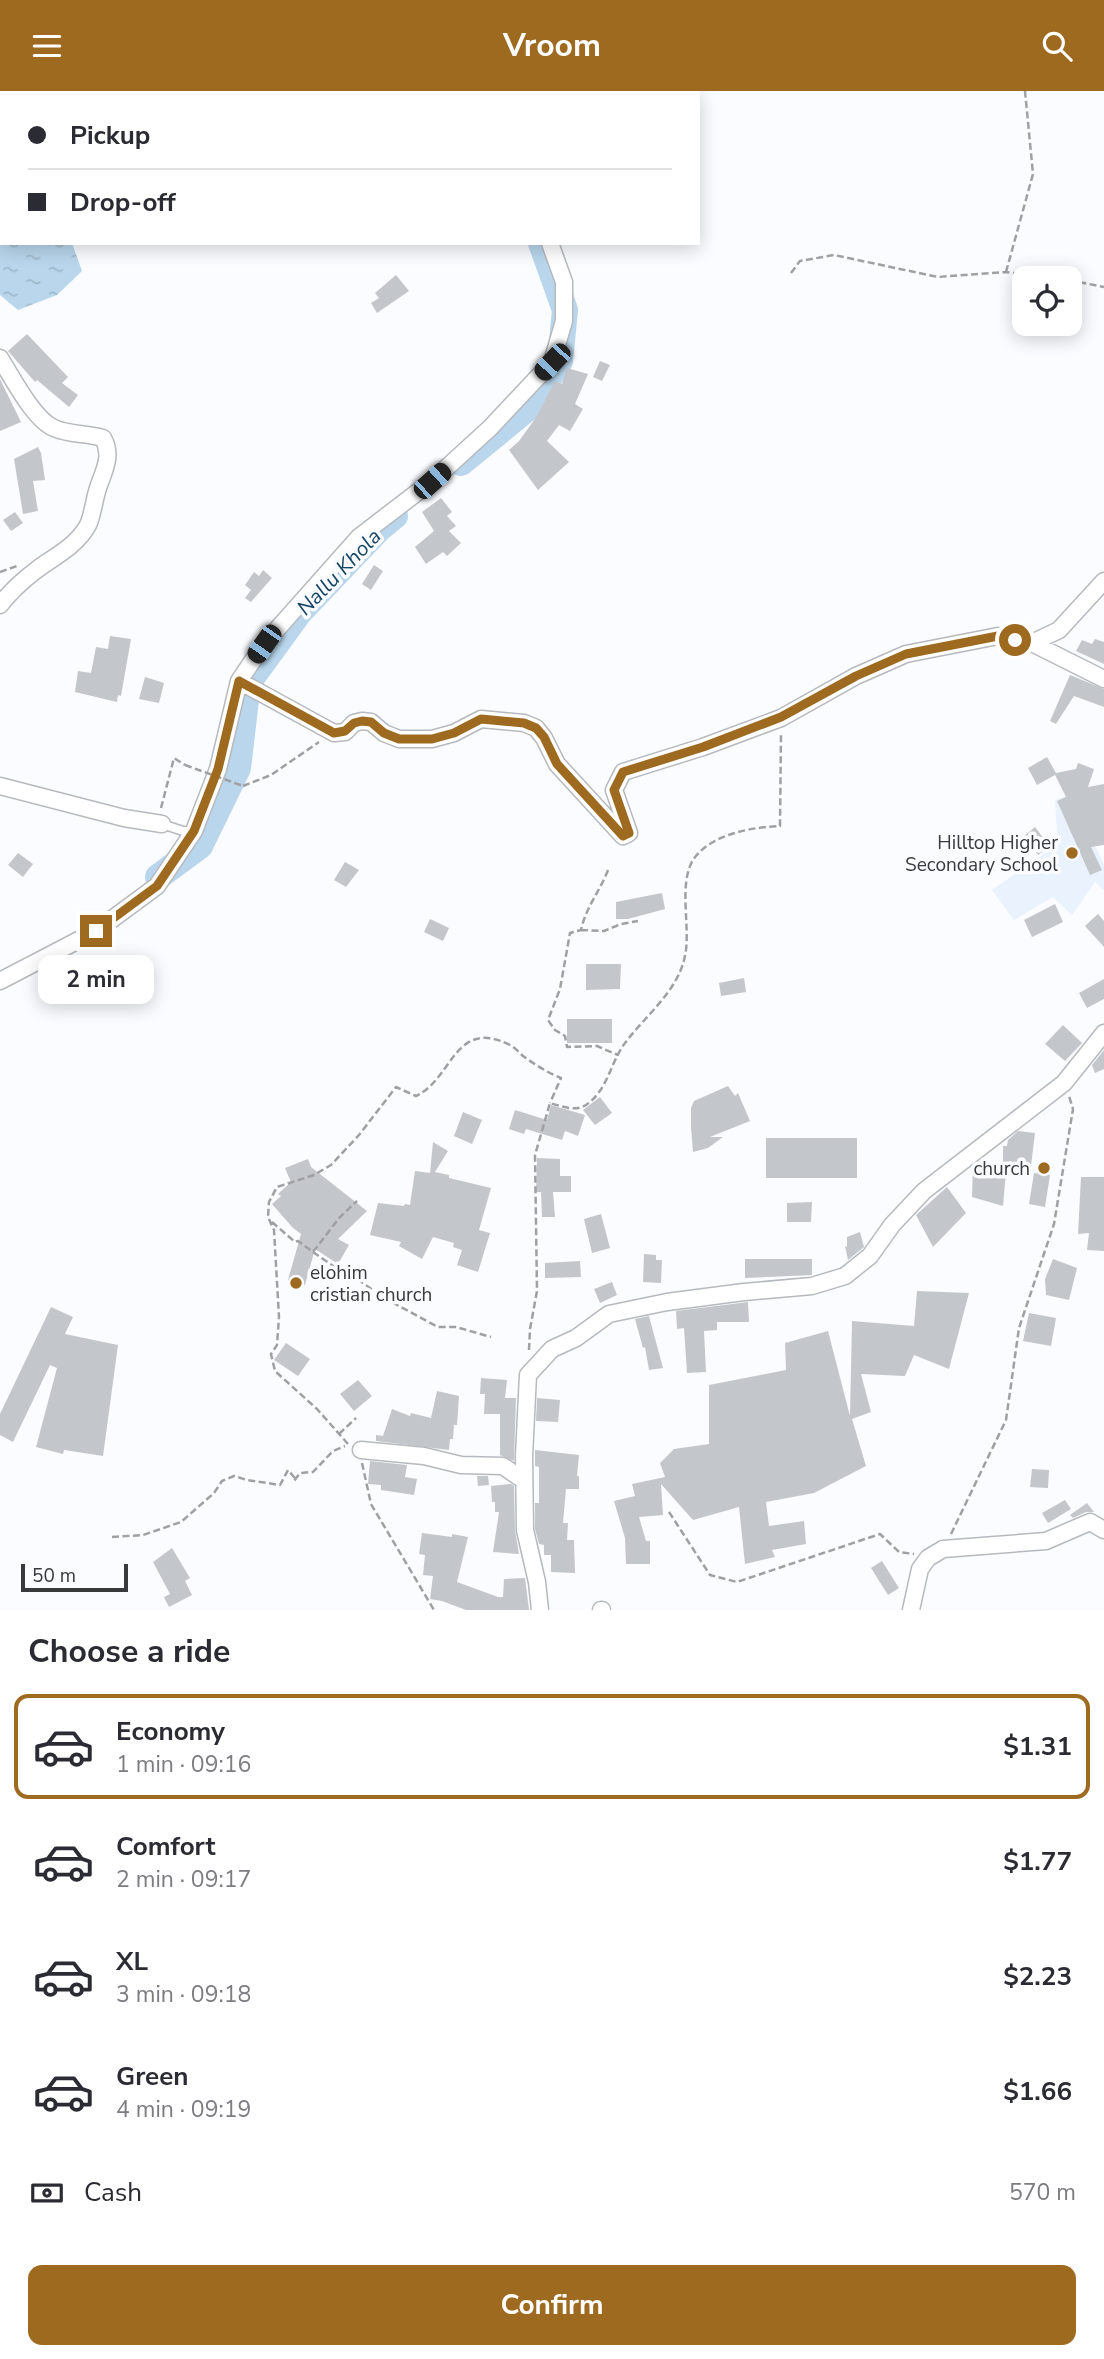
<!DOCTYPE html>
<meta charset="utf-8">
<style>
body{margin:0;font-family:"Nunito Sans",sans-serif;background:#f7f7f7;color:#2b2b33;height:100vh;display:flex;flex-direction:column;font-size:26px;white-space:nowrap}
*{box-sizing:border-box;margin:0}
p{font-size:23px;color:#7c7c81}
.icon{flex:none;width:38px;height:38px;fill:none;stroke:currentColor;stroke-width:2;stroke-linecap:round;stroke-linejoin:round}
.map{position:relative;height:1519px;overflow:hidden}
.sheet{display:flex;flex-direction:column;background:#fff;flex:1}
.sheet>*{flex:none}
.guide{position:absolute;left:0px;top:0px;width:700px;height:154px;box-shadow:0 4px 18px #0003;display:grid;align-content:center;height:154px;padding:0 28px;background:#fff}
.fabs{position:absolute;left:1012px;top:175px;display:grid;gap:14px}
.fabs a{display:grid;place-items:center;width:70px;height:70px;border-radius:14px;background:#fff;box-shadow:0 4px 18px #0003;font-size:35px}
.scale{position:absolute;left:21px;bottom:18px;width:107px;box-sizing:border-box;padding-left:7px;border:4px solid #393a3c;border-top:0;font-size:19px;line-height:24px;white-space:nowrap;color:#393a3c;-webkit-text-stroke:5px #fafcff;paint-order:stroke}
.end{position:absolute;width:32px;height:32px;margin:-16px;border:9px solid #9d6a20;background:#fff;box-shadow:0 0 0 4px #fff}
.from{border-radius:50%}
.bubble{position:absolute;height:49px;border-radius:14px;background:#fff;box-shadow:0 4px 18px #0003;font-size:23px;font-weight:700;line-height:49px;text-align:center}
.car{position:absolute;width:21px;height:42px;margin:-21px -10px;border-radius:9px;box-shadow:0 0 5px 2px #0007;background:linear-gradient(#222 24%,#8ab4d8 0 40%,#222 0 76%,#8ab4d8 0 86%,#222 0)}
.guide b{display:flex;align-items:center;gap:24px;height:66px;font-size:26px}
.guide b+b{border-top:2px solid #e1e1e2}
.guide i{width:18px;height:18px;background:#2b2b33}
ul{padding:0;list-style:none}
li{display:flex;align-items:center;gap:21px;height:105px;margin:0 14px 10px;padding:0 14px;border:4px solid transparent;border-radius:14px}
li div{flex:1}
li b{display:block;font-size:26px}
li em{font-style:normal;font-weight:700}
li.on{border-color:#9d6a20}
li>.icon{width:63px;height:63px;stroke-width:1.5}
h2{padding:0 28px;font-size:32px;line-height:84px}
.pay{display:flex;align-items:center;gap:18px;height:77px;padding:0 28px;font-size:26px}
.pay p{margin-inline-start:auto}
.button{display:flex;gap:14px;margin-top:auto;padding:14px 28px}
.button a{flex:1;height:80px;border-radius:14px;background:#9d6a20;color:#fff;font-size:28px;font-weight:700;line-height:80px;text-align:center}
header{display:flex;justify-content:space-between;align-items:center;height:91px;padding:0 28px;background:#9d6a20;color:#fff;font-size:32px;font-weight:700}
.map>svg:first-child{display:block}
.built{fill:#eaf2fd}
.water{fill:url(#water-ripples)}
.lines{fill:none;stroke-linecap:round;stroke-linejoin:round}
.river{stroke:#b9d6ec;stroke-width:26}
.building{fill:#c3c6cb}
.service-casing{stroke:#b6b9be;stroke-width:11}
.minor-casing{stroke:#b6b9be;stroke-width:19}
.path{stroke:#9fa0a3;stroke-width:2.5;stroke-dasharray:7 3.5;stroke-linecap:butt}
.service{stroke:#fff;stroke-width:8}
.minor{stroke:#fff;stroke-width:16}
.path-bridge{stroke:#9fa0a3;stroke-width:2.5;stroke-dasharray:7 3.5;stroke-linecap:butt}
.route{stroke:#9d6a20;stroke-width:9}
.poi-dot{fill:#9d6a20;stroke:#fafcff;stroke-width:2.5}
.labels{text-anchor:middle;stroke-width:7;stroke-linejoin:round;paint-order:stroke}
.poi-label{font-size:19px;fill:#393a3c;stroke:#fafcff;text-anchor:end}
.water-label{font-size:21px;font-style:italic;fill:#154665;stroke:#fafcff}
</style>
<header><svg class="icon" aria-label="menu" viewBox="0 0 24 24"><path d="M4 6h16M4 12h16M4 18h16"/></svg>Vroom<svg class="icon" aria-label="search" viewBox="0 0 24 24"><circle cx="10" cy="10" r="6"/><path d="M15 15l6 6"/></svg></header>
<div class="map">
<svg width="1104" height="1519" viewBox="0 0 1104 1519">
<defs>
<pattern id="water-ripples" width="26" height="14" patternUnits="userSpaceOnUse" patternTransform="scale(1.75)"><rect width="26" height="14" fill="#b9d6ec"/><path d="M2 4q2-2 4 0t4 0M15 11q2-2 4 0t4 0" fill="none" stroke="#a0b8cb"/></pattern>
</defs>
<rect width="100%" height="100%" fill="#fafcff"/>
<!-- built -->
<path class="built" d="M 1070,704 L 1104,773 L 1104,799 L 1095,791 L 1072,824 L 1053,806 L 1014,829 L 992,799 L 1058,753 L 1055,709 Z"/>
<!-- water -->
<path class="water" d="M 0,92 L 2,152 L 72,152 L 82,180 L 57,204 L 18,219 L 0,204 Z"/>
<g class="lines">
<!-- river -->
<path class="river" d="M 477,0 L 478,2
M 461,372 L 533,313 L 560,270 L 565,219 L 541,152
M 158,786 L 200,755 L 238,677 L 248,592 L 299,522 L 379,438 L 395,425"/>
</g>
<!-- building -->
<path class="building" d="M 396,184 L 409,200 L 377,222 L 371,212 L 379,207 L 375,202 Z
M 27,243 L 68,286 L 62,292 L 78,304 L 69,316 L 37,289 L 35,291 L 8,260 Z
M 600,270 L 610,274 L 602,290 L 593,286 Z
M 567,277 L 588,283 L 575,313 L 583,318 L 570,340 L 559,334 L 547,350 L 569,371 L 538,399 L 509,359 L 519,350 L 537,325 L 555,290 L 562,293 Z
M 0,288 L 21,331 L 0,340 Z
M 38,356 L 41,362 L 45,389 L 33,390 L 38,420 L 23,423 L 14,368 Z
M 441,407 L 452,421 L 447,425 L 456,435 L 449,440 L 461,452 L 447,465 L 443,461 L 426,473 L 415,456 L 434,440 L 422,421 Z
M 15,421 L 23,432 L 11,440 L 3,429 Z
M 374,474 L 383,480 L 371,499 L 362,493 Z
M 263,479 L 272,487 L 251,511 L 245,507 L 251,499 L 245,494 L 254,481 L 259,485 Z
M 110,545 L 131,548 L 121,605 L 118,604 L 117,611 L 75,601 L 78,580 L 91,582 L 96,556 L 108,558 Z
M 1095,548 L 1104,551 L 1104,573 L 1076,560 L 1082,549 L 1092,553 Z
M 1070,584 L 1104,598 L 1104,616 L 1074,605 L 1056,633 L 1050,630 Z
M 145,586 L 164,592 L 159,612 L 139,608 Z
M 1047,666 L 1056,682 L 1076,678 L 1078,672 L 1094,678 L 1088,696 L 1104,693 L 1104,754 L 1091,756 L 1102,779 L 1090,784 L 1057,710 L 1066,706 L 1055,684 L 1037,694 L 1028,677 Z
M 1035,736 L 1050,756 L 1038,764 L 1024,745 Z
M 18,762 L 33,773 L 23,786 L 8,774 Z
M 345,771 L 359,779 L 346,796 L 334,789 Z
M 662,802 L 665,818 L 628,828 L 616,828 L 616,811 Z
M 1055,813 L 1063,831 L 1032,846 L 1024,829 Z
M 1098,823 L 1104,830 L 1104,856 L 1085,835 Z
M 430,828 L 449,837 L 443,850 L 424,841 Z
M 586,873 L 621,873 L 620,898 L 586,899 Z
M 744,887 L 746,901 L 721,905 L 719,892 Z
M 1104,888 L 1104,908 L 1087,917 L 1079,902 Z
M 567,928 L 612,928 L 612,952 L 567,952 Z
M 1063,934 L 1082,952 L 1065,970 L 1045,953 Z
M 1104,959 L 1104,978 L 1095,982 L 1092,974 Z
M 728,995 L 735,1005 L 738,1002 L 750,1030 L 710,1046 L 723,1046 L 708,1057 L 693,1061 L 691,1036 L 691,1017 L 694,1010 Z
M 600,1006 L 612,1022 L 595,1034 L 583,1019 Z
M 551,1014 L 585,1024 L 578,1045 L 565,1040 L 562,1049 L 526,1038 L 524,1043 L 509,1038 L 515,1019 L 547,1029 Z
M 463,1021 L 482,1029 L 472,1053 L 454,1045 Z
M 1018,1040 L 1035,1042 L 1030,1083 L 1006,1081 L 1003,1115 L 972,1106 L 973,1075 L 978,1072 L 1003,1074 L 1003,1055 L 1007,1055 L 1008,1049 Z
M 766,1047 L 857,1047 L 857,1087 L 766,1087 Z
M 433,1051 L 448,1060 L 435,1081 L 449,1084 L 449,1087 L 491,1097 L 479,1139 L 490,1142 L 478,1181 L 457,1174 L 462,1159 L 453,1156 L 454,1152 L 433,1146 L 422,1168 L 399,1155 L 401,1151 L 370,1144 L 378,1112 L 404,1115 L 405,1113 L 410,1114 L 415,1080 L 430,1082 Z
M 537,1067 L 560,1068 L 560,1085 L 571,1085 L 571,1101 L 553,1101 L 555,1126 L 542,1126 L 541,1101 L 536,1101 Z
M 308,1068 L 311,1076 L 367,1120 L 338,1148 L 349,1154 L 338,1173 L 315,1158 L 305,1194 L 288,1189 L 301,1143 L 292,1136 L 272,1113 L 281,1105 L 278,1103 L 291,1091 L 285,1077 Z
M 1034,1082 L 1050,1084 L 1045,1116 L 1029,1113 Z
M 1081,1086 L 1104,1086 L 1104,1160 L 1087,1159 L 1089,1142 L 1078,1143 Z
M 947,1096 L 966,1122 L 933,1156 L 916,1124 Z
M 812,1111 L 811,1131 L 787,1131 L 787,1112 Z
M 601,1123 L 610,1157 L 592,1162 L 584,1128 Z
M 860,1141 L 864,1156 L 848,1169 L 845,1155 L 847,1156 L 847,1146 Z
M 644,1163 L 656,1164 L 656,1169 L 662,1169 L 661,1192 L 643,1191 Z
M 745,1168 L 812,1168 L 812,1184 L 745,1187 Z
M 1053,1168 L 1077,1177 L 1069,1209 L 1046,1204 L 1045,1188 Z
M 580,1170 L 581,1186 L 545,1187 L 545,1172 Z
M 612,1191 L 617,1204 L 600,1212 L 594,1198 Z
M 917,1200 L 969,1202 L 949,1278 L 914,1264 L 905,1285 L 861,1283 L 871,1321 L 852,1328 L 866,1375 L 814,1402 L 766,1411 L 769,1435 L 804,1430 L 806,1453 L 772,1459 L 775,1466 L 745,1473 L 739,1416 L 693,1429 L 661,1393 L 663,1424 L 639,1426 L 646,1450 L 650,1450 L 650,1473 L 626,1473 L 625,1447 L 614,1410 L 635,1405 L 632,1393 L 665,1386 L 660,1372 L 674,1358 L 709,1353 L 709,1294 L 786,1279 L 785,1252 L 828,1240 L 850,1325 L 852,1230 L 914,1235 Z
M 748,1211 L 749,1231 L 717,1231 L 717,1239 L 704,1240 L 706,1281 L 687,1282 L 684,1237 L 677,1238 L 676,1220 Z
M 51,1216 L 73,1226 L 65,1243 L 118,1254 L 103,1365 L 64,1359 L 63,1363 L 36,1356 L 57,1277 L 50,1274 L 13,1351 L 0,1344 L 0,1323 Z
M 1029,1222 L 1056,1227 L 1051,1255 L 1023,1250 Z
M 649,1225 L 663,1277 L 649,1279 L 645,1256 L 643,1257 L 635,1228 Z
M 286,1252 L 310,1268 L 298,1285 L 274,1269 Z
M 481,1287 L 507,1289 L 505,1307 L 516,1307 L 514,1370 L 500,1364 L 500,1323 L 484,1323 L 485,1303 L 480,1303 Z
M 358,1289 L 372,1305 L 354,1320 L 340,1303 Z
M 437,1300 L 459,1305 L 457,1334 L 454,1334 L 453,1348 L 450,1348 L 449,1359 L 376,1350 L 376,1344 L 383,1345 L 392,1318 L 410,1325 L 411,1322 L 431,1327 Z
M 537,1307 L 560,1309 L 558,1331 L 536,1330 Z
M 535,1359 L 579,1364 L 577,1385 L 579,1385 L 579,1398 L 566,1398 L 563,1432 L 568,1432 L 567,1449 L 574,1449 L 575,1482 L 551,1481 L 551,1464 L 544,1464 L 544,1454 L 539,1453 L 535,1438 L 535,1412 L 539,1412 L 539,1376 L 535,1375 Z
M 370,1370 L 407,1374 L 405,1386 L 417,1388 L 414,1404 L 381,1399 L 381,1394 L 368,1393 Z
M 1032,1378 L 1049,1379 L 1048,1397 L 1030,1396 Z
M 477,1385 L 488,1385 L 489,1394 L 478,1395 Z
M 511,1393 L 514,1395 L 515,1439 L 519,1463 L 493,1461 L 499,1421 L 495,1421 L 495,1411 L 492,1411 L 491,1395 Z
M 1065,1409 L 1071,1418 L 1048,1432 L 1042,1422 Z
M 1087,1412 L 1094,1421 L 1086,1421 L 1073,1427 L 1070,1424 Z
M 422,1442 L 452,1446 L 452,1443 L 468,1446 L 457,1491 L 498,1506 L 503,1506 L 504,1488 L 525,1487 L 529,1519 L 466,1519 L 442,1510 L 430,1508 L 433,1485 L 423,1484 L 425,1464 L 419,1463 Z
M 172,1457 L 190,1487 L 185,1490 L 192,1504 L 169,1516 L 164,1506 L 170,1503 L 153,1471 Z
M 882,1470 L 899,1497 L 888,1504 L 871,1477 Z"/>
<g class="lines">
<!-- service casing -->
<g class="service-casing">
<path id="service" d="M 162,733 L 183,740 L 194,740"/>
</g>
<!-- minor casing -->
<g class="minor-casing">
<path id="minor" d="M 468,0 L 468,2
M 0,267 C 12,286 34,329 54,337 C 69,344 86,342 103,347 C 113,365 104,379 98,397 C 94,409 93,423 88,434 C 76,456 53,466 35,480 C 22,490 10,501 0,514
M 1032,552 L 1059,539 L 1104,490
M 239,590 L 334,642 L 345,641 L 354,632 L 362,630 L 371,631 L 384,642 L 399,648 L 432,648 L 454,642 L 481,628 L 524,632 L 536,637 L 544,647 L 557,673 L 623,745 L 629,742 L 614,699 L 623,681 L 703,656 L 781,627 L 856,585 L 906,563 L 998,545 L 1032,552 L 1104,588
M 0,695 L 124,727 L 162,733
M 0,890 L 96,840 L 157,795 L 194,740 L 218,678 L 239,590 L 264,553 L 359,446 L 432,390 L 490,337 L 552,271 L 564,230 L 564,191 L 550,152
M 361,1359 L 424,1365 L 461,1374 L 503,1375 L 523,1389
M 540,1519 L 537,1491 L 525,1439 L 524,1365 L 528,1284 L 552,1258 L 576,1247 L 609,1223 L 667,1211 L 744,1201 L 812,1195 L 845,1185 L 870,1165 L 892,1134 L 924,1100 L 1064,992 L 1104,942
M 601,1519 L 602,1519
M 911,1519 L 920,1478 L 928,1467 L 943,1458 L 1046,1450 L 1090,1431 L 1104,1439"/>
</g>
<!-- path -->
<path class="path" d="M 1006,181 L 1033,83 L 1025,0
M 791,182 L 800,170 L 834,164 L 938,186 L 1006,181 L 1054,187
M 1069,189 L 1104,196
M 0,481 L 17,475
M 243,695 L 271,684 L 319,651
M 161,717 L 174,667 L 185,674
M 608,779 C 600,800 586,816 581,839 L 570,842 L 560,898 L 548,929 L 555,939 L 565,945 L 567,956 L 597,955 L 618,964
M 581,839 L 604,840 L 621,833 L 638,830
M 272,1131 L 295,1151 L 298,1150 L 313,1161 L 340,1126 L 357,1110
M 313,1161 L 346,1184 L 354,1186 L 386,1208 L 438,1236 L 456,1236 L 491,1246
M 529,1259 L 530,1238 L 537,1200 L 535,1064 L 550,1012 C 561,1015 575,1021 586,1014 C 608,999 610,972 625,952 C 646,924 678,900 685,865 C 691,837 678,794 693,769 C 710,743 753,736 780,735 L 781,641
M 339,1343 L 356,1327
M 348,1353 L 317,1318 L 275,1280 L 271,1263 L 277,1254 L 279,1226 L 274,1139 L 268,1126 L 269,1111 L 277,1096 L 314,1084 L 331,1074 L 359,1044 L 396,996 L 416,1005 C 453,988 454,926 510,954 C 515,957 519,961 523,965 C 534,973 548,982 561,987 L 550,1012
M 362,1372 L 371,1413 L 434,1519
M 669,1421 L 710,1484 L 737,1491 L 880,1443 L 899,1461 L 914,1463
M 951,1443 L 1006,1329 L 1019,1237 L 1054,1133 L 1073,1018 L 1069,1005
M 112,1446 L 143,1444 L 181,1431 L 214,1402 L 222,1390 L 234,1385 L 247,1389 L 280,1394 L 288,1379 L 294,1386 L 294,1390 L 300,1382 L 313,1381 L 333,1360 L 345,1355"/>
<!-- service -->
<use href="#service" class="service"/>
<!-- minor -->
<use href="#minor" class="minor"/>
<!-- path-bridge -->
<path class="path-bridge" d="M 185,674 L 243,695"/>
</g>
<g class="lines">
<!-- route -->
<path class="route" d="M 96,840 L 157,795 L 194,740 L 218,678 L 239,590 L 334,642 L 345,640 L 354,632 L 362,630 L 371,631 L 384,642 L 399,648 L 432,648 L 454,642 L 481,628 L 524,632 L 536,637 L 544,646 L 557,673 L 623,745 L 629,742 L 614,699 L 623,681 L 703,656 L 781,626 L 856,585 L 906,563 L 998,545 L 1015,549"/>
</g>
<!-- markers -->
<g class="poi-dot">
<circle cx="1072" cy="762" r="7"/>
<circle cx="1044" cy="1077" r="7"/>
<circle cx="296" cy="1192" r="7"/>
</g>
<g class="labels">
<!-- poi labels -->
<g class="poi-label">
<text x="1058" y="758">Hilltop Higher<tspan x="1058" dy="22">Secondary School</tspan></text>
<text x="1030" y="1084">church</text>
<text x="310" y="1188" text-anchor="start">elohim<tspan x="310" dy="22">cristian church</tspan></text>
</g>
<!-- water labels -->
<g class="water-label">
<text transform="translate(339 481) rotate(-46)" y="7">Nallu Khola</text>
</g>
</g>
</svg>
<div class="fabs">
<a><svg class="icon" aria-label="locate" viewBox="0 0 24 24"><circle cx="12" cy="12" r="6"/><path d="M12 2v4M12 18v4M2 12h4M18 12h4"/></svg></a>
</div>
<div class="scale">50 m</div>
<i class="end from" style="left:1015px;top:549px"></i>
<i class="end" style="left:96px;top:840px"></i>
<div class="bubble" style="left:38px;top:864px;width:116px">2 min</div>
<i class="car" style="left:552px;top:271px;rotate:223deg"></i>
<i class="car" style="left:432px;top:390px;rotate:48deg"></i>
<i class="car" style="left:264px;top:553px;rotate:215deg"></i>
<div class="guide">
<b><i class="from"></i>Pickup</b>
<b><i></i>Drop-off</b>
</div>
</div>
<section class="sheet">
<h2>Choose a ride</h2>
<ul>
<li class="on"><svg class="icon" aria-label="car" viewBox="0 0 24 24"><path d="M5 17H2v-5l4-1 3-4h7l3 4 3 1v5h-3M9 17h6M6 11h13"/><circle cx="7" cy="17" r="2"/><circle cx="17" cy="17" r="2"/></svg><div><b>Economy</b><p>1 min · 09:16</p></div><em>$1.31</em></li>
<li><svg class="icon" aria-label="car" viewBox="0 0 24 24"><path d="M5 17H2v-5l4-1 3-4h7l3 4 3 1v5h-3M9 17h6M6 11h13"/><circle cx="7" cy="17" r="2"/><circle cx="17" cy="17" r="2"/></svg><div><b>Comfort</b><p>2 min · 09:17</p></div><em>$1.77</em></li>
<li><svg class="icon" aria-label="car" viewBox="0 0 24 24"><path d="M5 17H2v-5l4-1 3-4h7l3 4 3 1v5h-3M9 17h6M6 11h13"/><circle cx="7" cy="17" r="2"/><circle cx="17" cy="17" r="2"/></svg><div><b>XL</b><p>3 min · 09:18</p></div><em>$2.23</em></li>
<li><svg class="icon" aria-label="car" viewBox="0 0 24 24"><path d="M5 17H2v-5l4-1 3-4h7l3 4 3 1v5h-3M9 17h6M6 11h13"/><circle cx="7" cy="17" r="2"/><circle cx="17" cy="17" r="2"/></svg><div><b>Green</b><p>4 min · 09:19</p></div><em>$1.66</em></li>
</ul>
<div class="pay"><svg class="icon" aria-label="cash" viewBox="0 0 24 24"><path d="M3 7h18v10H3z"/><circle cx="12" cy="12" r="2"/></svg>Cash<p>570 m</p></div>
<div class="button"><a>Confirm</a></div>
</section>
